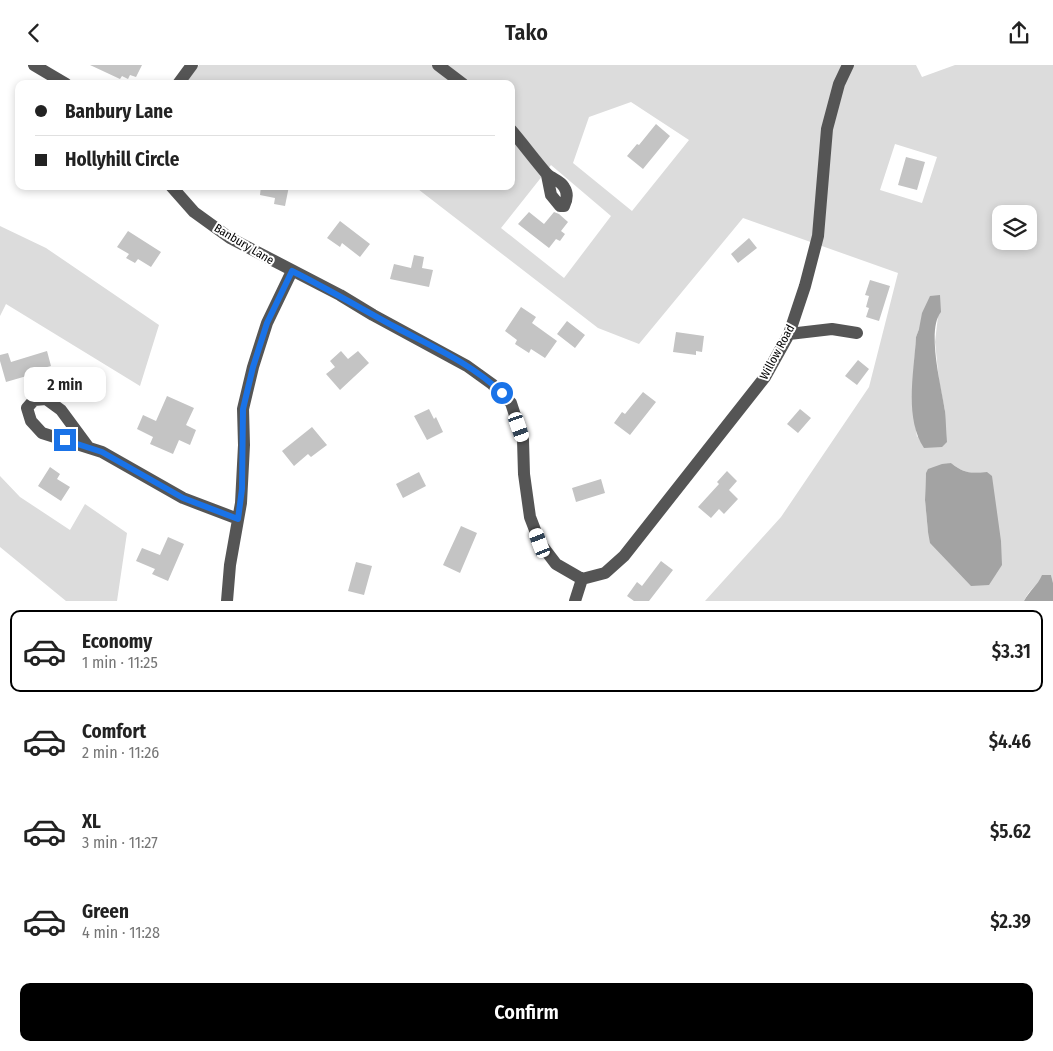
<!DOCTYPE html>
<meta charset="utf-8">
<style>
body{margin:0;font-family:"Fira Sans Condensed",sans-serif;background:#f6f6f6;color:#222;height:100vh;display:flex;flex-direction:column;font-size:19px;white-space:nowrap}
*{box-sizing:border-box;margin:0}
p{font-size:16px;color:#767676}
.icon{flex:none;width:28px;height:28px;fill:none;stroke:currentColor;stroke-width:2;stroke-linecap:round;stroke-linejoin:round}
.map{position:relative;height:536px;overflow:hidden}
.details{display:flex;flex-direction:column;background:#fff;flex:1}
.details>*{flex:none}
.guide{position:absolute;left:15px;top:15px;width:500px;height:110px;border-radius:10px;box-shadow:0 2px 8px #0003;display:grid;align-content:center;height:110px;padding:0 20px;background:#fff}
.buttons{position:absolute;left:992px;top:140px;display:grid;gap:10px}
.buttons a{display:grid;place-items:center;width:45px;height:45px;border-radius:10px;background:#fff;box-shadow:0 2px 8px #0003;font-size:25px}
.end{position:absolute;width:22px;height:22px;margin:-11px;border:6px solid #1a73e8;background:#fff;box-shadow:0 0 0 2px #fff}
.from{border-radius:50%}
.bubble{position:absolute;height:35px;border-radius:10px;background:#fff;box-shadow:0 2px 8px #0003;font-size:16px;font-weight:600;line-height:35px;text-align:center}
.car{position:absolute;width:15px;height:30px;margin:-15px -8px;border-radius:6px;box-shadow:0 0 4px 1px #0007;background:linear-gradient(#fff 24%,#345 0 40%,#fff 0 76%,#345 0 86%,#fff 0)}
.guide b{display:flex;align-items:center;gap:18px;height:48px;font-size:19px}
.guide b+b{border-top:1px solid #e0e0e0}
.guide i{width:12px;height:12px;background:#222}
ul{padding:9px 0 0;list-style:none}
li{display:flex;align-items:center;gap:15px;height:82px;margin:0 10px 8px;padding:0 10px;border:2px solid transparent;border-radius:10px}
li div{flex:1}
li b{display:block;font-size:19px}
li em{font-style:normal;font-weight:600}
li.selected{border-color:#000}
li>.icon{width:45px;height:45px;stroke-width:1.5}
.cta{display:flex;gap:10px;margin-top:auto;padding:10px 20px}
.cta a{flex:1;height:58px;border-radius:10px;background:#000;color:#fff;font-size:20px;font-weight:600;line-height:58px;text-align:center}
header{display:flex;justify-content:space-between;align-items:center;height:65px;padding:0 20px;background:#fff;font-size:22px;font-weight:600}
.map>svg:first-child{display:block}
.green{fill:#dcdcdc;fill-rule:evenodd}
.water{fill:#a3a3a3}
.building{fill:#c4c4c4}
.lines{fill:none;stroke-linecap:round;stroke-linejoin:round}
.minor{stroke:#555;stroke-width:12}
.route{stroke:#1a73e8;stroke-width:6}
.labels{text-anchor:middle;stroke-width:4;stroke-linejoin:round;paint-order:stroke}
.street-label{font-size:12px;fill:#000;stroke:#fff}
</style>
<header><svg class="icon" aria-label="back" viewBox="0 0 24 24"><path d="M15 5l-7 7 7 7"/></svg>Tako<svg class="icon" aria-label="share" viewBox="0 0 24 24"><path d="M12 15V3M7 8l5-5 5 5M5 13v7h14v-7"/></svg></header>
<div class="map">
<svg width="1053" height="536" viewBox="0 0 1053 536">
<rect width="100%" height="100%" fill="#fff"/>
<!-- green -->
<path class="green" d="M 199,0 L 916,0 L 922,12 L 955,0 L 1053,0 L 1053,518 L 1051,510 C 1040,517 1029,524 1024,536 L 705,536 L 781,452 L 869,322 L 898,208 L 743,153 L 639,279 L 598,263 L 414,121 L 511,121 L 511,19 L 185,19 ZM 631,37 L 689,75 L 632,146 L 573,98 L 589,52 ZM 895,79 L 937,92 L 922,138 L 880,125 ZM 551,100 L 611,151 L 564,213 L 501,163 ZM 1001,149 L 1029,149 L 1029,176 L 1001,176 ZM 938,251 L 935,277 L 939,316 L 945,346 L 917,372 L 912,337 L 916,272 L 919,264 ZM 951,398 C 965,409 970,408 987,407 L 928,467 L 925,435 L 926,408 Z
M 0,161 L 46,183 L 159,260 L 140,321 L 6,239 L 0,251 Z
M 0,411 L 20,432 L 70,465 L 85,439 L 127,468 L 117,536 L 66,536 L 0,482 Z"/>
<!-- water -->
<path class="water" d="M 940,230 L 941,247 C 926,265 942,324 945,346 C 946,356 946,366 947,377 L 942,382 L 924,383 C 904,352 914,308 916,272 L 919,264 L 922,248 L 930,231 Z
M 951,398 C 965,409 970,408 987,407 L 992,411 L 1001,476 L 1002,500 L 989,520 L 971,521 L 930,478 L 928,467 L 925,435 L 926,408 L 928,404 L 942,399 Z
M 1042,510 L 1051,510 L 1053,518 L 1053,536 L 1024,536 C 1029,526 1038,520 1042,510 Z"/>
<!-- building -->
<path class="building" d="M 90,0 L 142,0 L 136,12 L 130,10 L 128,14 L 122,11 L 120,14 Z
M 656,59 L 670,71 L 643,104 L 627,91 L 637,79 L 639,80 Z
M 906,92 L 925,97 L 917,125 L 898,120 Z
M 261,121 L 289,121 L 285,141 L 274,139 L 275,133 L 260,130 Z
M 529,147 L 544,159 L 554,147 L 559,149 L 568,157 L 561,166 L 565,169 L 560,176 L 556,174 L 549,183 L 518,159 Z
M 340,156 L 370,179 L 360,192 L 342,178 L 340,182 L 327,173 Z
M 128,166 L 161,187 L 151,202 L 138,194 L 135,198 L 126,193 L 129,189 L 117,182 Z
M 749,173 L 757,183 L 738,198 L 731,189 Z
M 414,190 L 424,192 L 422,203 L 433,205 L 429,222 L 390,214 L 394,199 L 411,203 Z
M 870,215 L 890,221 L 879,256 L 866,252 L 869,243 L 866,242 L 869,231 L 865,230 Z
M 521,242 L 536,252 L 532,258 L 557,276 L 545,293 L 531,284 L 529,288 L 515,279 L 517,275 L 505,266 Z
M 567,256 L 585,270 L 575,283 L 557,269 Z
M 676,267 L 704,271 L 702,287 L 696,286 L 696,290 L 673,287 Z
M 47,286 L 51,301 L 36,305 L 37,308 L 6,317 L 0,296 L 0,290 L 8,288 L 11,297 Z
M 341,286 L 348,294 L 358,286 L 369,298 L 340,325 L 326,309 L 335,302 L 330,296 Z
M 858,295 L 869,304 L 857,320 L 845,311 Z
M 643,327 L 656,337 L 630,370 L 614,358 L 622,347 L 625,349 Z
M 167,331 L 194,343 L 186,360 L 196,365 L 190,380 L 179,375 L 173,389 L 150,379 L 153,372 L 137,364 L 143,350 L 156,356 Z
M 429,344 L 434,354 L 436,352 L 443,367 L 427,375 L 414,351 Z
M 800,344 L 811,353 L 798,368 L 787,359 Z
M 312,362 L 327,380 L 311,392 L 308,389 L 294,401 L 282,386 Z
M 50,402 L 60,409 L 57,414 L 70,422 L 61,436 L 38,421 Z
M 727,406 L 737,416 L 729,425 L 738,434 L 724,449 L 719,444 L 711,453 L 698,442 L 719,419 L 717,417 Z
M 419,407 L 426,421 L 403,433 L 396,419 Z
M 601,414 L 605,428 L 576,437 L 572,423 Z
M 461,461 L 477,468 L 460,508 L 443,500 Z
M 168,472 L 184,479 L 168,516 L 152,509 L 155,504 L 136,496 L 142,483 L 160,490 Z
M 661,496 L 673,505 L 649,536 L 634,536 L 627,531 L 637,517 L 642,521 Z
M 356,497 L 372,501 L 364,530 L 348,526 Z"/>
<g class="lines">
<!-- minor -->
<path class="minor" d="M 34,0 L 66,19
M 438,0 L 463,19
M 178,19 L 192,0
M 511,65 C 523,79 534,94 546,108 C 551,114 560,115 564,122 C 568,128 567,135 564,141 L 560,141 L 551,130 L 547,110
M 171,121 L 194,147 L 230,173 L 340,230 L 373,250 L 467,301 L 492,319 L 511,338 L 523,375 L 524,409 L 530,452 L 540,478 L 556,499 L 582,514
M 789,269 L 832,264 L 857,268
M 89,383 L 61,345 L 46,334 L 34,335 L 27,343 L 31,356 L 42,368 L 102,387 L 183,433 L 238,454
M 227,536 L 230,500 L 241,438 L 244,380 L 243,344 L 253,302 L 267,258 L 292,206
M 575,536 L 582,514 L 605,508 L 624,491 L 765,312 L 789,269 L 805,221 L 818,171 L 827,64 L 839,19 L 848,0"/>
</g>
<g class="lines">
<!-- route -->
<path class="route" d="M 65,375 L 102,387 L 183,433 L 238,454 L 242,424 L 243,344 L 253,302 L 267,258 L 292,206 C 328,224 362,244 397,263 C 433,282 472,299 502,328"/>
</g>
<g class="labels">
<!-- street labels -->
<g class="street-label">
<text transform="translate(244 179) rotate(31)" y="4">Banbury Lane</text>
<text transform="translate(777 287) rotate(-62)" y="4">Willow Road</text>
</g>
</g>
</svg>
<div class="buttons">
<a><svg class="icon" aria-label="layers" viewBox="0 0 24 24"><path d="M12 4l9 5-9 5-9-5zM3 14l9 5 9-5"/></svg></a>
</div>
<i class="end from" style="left:502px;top:328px"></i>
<i class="end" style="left:65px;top:375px"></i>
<div class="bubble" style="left:24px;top:302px;width:82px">2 min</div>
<i class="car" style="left:519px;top:362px;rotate:161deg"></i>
<i class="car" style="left:540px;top:478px;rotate:339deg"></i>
<div class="guide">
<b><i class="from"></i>Banbury Lane</b>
<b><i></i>Hollyhill Circle</b>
</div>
</div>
<section class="details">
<ul>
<li class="selected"><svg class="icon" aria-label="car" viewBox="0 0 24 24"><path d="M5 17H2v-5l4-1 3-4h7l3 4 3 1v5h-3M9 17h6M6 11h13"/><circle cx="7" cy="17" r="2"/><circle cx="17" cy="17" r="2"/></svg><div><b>Economy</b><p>1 min · 11:25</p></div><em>$3.31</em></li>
<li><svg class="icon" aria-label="car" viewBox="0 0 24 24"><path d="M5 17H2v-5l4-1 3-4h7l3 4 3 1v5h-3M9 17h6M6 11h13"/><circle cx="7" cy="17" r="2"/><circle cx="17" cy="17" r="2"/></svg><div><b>Comfort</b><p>2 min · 11:26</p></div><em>$4.46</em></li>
<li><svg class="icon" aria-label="car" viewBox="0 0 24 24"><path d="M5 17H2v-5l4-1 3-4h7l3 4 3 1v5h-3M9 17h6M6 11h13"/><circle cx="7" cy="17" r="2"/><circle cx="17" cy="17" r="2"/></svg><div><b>XL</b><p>3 min · 11:27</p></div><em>$5.62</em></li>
<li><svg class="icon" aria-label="car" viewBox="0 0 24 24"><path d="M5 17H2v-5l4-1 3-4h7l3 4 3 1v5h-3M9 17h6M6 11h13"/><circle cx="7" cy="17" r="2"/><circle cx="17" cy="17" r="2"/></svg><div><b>Green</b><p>4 min · 11:28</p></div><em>$2.39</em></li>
</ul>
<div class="cta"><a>Confirm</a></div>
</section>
